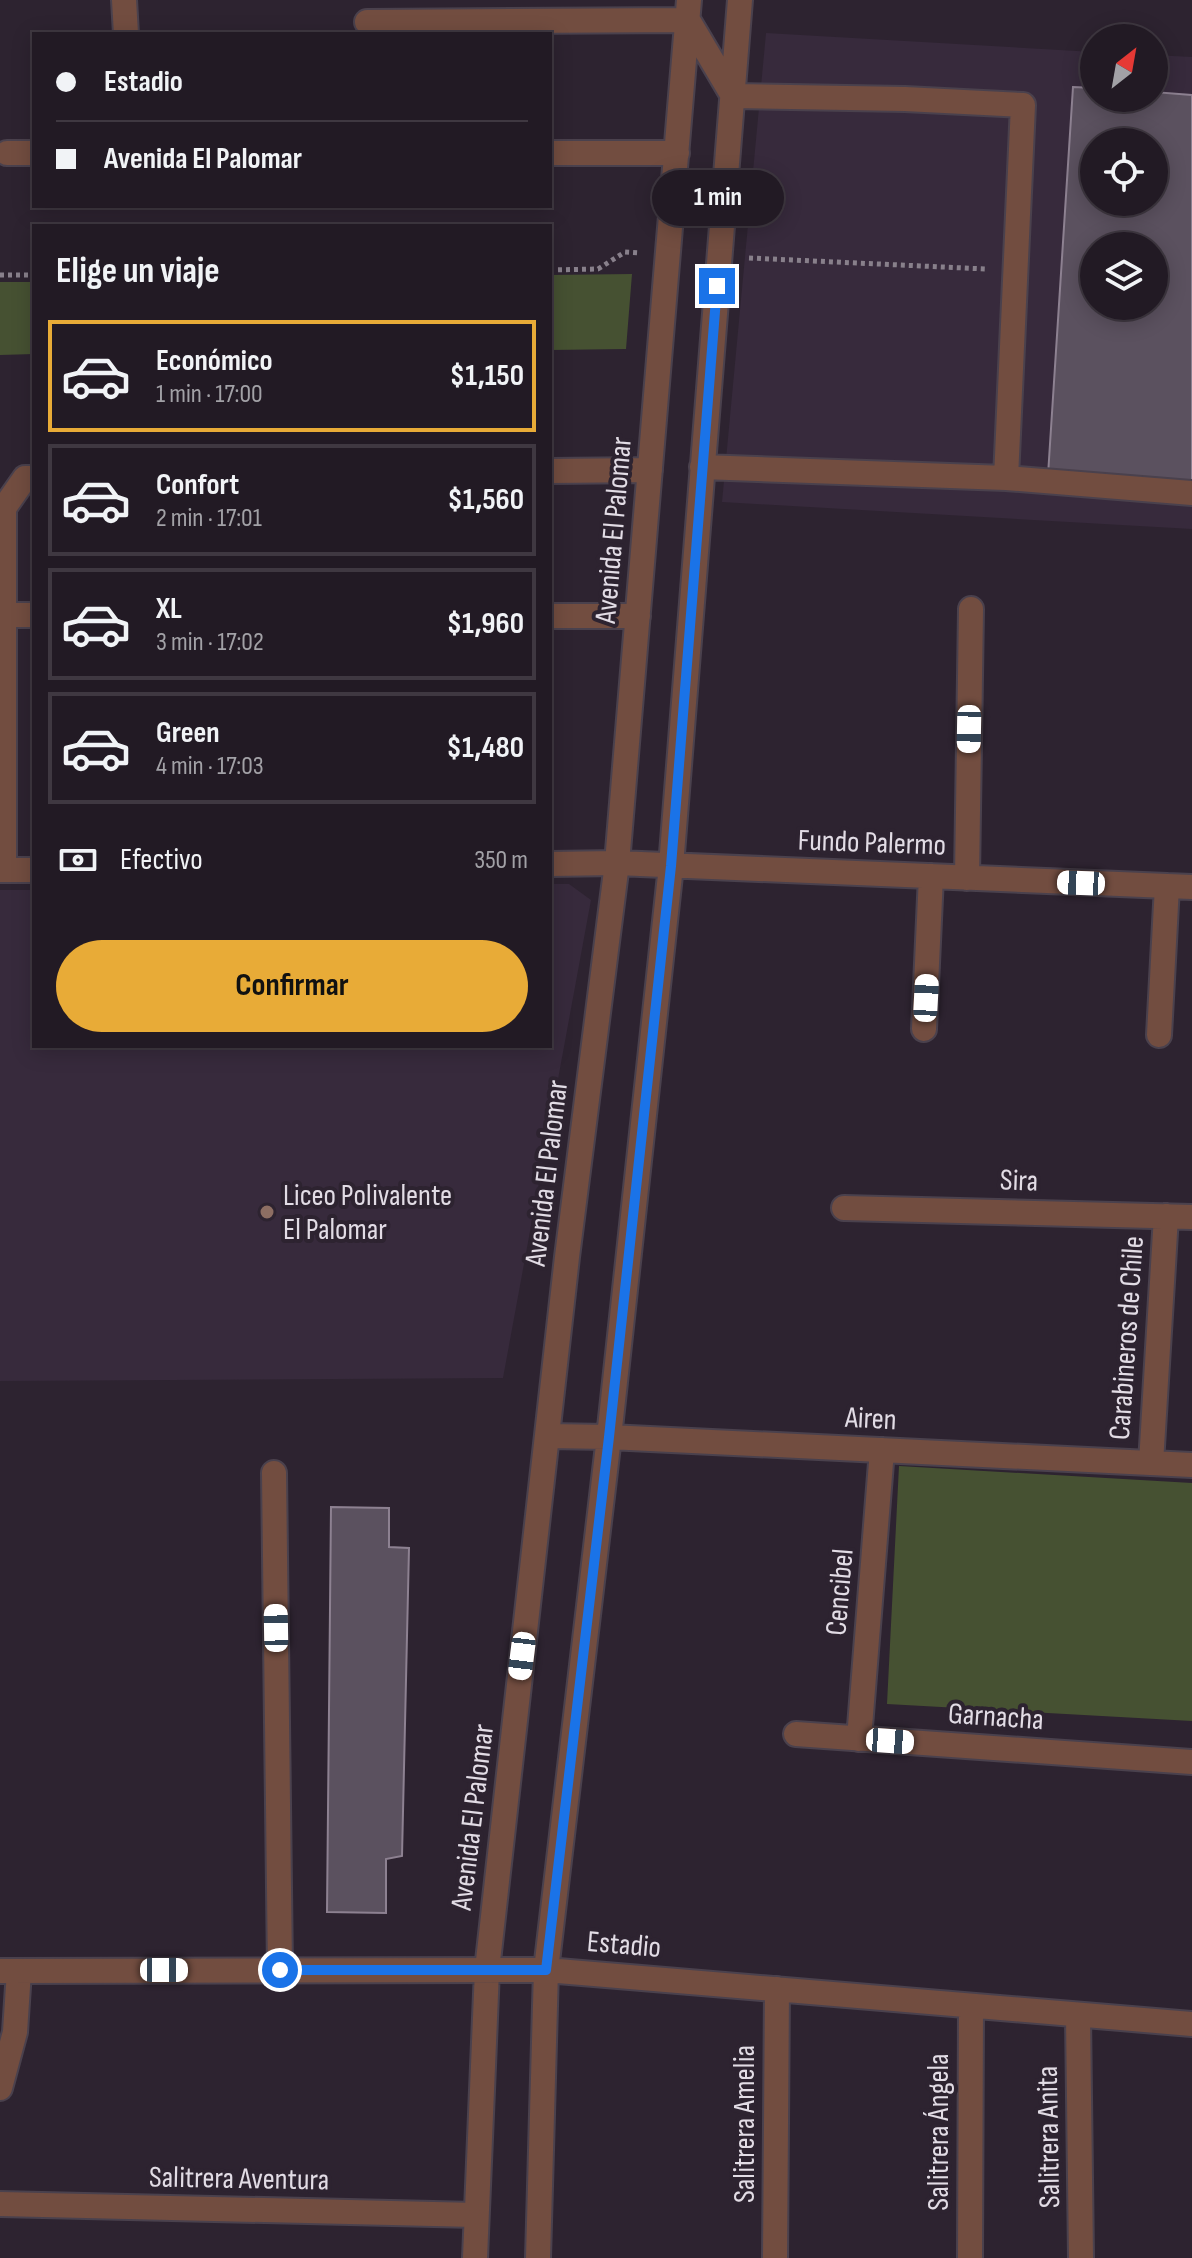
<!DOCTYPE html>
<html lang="es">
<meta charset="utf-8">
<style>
body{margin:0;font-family:"Sofia Sans Condensed",sans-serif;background:#2e2731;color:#f1f3f6;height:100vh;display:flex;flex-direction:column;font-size:30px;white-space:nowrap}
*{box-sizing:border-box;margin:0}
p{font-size:26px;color:#a2a1a6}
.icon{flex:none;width:44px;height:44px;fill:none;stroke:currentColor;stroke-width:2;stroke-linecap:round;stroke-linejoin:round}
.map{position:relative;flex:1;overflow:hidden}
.details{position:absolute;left:32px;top:224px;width:520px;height:824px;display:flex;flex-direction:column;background:#221a24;border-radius:0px;box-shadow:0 4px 20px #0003,0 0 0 2px #3f3841}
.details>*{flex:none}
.hud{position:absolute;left:32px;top:32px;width:520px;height:176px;border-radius:0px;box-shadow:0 4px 20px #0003,0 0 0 2px #3f3841;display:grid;align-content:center;height:176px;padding:0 24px;background:#221a24}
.needle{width:52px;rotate:31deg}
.buttons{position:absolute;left:1080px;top:24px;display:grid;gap:16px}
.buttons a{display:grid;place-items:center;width:88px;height:88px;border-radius:50%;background:#221a24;box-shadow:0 4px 20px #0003,0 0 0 2px #3f3841;font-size:40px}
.end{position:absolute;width:36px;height:36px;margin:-18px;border:10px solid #1a73e8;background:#fff;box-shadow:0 0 0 4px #fff}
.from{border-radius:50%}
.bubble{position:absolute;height:56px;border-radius:28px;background:#221a24;box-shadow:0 4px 20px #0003,0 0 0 2px #3f3841;font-size:26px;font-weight:700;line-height:56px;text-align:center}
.car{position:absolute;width:24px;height:48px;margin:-24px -12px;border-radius:10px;box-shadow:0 0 6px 2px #0007;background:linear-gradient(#fff 24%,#345 0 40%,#fff 0 76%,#345 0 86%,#fff 0)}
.hud b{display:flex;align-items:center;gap:28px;height:76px;font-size:30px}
.hud b+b{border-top:2px solid #3f3841}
.hud i{width:20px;height:20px;background:#f1f3f6}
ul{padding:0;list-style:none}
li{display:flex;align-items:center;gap:24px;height:112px;margin:0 16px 12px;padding:0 8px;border:4px solid #3f3841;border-radius:0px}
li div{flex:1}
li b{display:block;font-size:30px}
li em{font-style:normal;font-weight:700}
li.on{border-color:#e8ab37}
li>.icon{width:72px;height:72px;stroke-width:1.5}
h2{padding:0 24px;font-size:36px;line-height:96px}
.pay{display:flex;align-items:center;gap:20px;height:88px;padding:0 24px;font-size:30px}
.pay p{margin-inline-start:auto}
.button{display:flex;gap:16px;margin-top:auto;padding:16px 24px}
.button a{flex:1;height:92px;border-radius:48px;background:#e8ab37;color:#111;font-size:32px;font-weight:700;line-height:92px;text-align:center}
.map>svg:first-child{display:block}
.built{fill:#372a3c;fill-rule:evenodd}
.green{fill:#465132}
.building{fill:#5b515f;stroke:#8d8191;stroke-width:2;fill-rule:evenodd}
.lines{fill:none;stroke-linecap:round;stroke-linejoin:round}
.minor-casing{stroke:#4a414d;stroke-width:28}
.path{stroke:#88808b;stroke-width:5;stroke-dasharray:4 4;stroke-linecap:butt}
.minor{stroke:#724d40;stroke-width:24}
.route{stroke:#1a73e8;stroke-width:10}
.education-dot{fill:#8d6e63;stroke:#2d2330;stroke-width:3}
.labels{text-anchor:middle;stroke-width:8;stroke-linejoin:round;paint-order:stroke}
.street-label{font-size:30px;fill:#e2dce5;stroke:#2d2330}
.poi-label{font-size:30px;fill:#e2dce5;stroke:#2d2330;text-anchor:start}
</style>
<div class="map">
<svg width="1192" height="2258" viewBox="0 0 1192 2258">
<rect width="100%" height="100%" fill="#2d2330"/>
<!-- built -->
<path class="built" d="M 766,33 L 1094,52 L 1094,98 L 1154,98 L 1154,55 L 1192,57 L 1192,529 L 722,502 ZM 1094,142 L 1154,142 L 1154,202 L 1094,202 ZM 1094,246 L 1154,246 L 1154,306 L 1094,306 Z
M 550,884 L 569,884 L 591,900 L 503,1378 L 0,1381 L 0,890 L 34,890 L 34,1046 L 550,1046 Z"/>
<!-- green -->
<path class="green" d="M 632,274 L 626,349 L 550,350 L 550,275 Z
M 0,282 L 34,282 L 34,354 L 0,355 Z
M 899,1466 L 1192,1483 L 1192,1721 L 887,1704 Z"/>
<!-- building -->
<path class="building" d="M 1073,87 L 1094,88 L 1094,98 L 1154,98 L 1154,92 L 1192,95 L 1192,484 L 1048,475 ZM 1094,142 L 1154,142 L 1154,202 L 1094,202 ZM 1094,246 L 1154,246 L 1154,306 L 1094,306 Z
M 331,1507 L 389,1508 L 389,1547 L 409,1548 L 402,1856 L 386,1859 L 386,1913 L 327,1912 Z"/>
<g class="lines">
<!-- minor casing -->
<g class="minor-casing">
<path id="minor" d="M 124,0 L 126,34
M 367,22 L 688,20 L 733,96 L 905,99 L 1023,105 L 1006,478 L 702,467
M 7,153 L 34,153
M 550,153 L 677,153
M 550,471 L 650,470
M 1006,478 L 1192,493
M 3,615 L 34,615
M 550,616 L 638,616
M 550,864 L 617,863 L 1192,887
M 0,870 L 34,870
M 4,870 L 4,508 L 25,478 L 34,478
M 967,878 L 971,609
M 924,1029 L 931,876
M 1159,1035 L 1167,886
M 844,1208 L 1192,1217
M 548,1436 L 609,1437 L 1192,1465
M 1151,1463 L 1166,1216
M 274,1473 L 280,1970
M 796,1734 L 1192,1762
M 859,1739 L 882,1450
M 0,1971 L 546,1970 L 1192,2024
M 1078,2015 L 1081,2258
M 0,2088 L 15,2032 L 19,1971
M 0,2204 L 476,2215
M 475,2258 L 487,1970 L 567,1257 L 617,863 L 689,0
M 538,2258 L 546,1970 L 609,1437 L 671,866 L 740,0
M 775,2258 L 777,1989
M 970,2258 L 971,2006"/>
</g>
<!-- path -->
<path class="path" d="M 749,258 L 986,269
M 550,270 L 598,269 L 625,252 L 640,253
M 0,275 L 34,275"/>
<!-- minor -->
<use href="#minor" class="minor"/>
</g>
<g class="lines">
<!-- route -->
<path class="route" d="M 280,1970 L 546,1970 L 609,1437 L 671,866 L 717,286"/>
</g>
<!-- markers -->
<circle class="education-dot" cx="267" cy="1212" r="8"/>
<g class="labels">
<!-- street labels -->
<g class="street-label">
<text transform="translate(613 530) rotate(-85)" y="10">Avenida El Palomar</text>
<text transform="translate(872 842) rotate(2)" y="10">Fundo Palermo</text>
<text transform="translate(546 1173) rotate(-83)" y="10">Avenida El Palomar</text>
<text transform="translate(1019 1180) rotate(2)" y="10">Sira</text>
<text transform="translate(1126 1338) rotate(-86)" y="10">Carabineros de Chile</text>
<text transform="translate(871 1418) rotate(3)" y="10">Airen</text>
<text transform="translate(839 1592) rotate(-85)" y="10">Cencibel</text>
<text transform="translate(996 1716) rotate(4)" y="10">Garnacha</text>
<text transform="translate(472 1817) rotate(-83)" y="10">Avenida El Palomar</text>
<text transform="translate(624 1944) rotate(5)" y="10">Estadio</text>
<text transform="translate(744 2124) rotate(-90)" y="10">Salitrera Amelia</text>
<text transform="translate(938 2132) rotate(-90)" y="10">Salitrera Ángela</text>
<text transform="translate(1048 2137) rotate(-91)" y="10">Salitrera Anita</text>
<text transform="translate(239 2178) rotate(1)" y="10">Salitrera Aventura</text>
</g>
<!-- poi labels -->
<g class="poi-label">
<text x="283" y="1205">Liceo Polivalente<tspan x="283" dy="34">El Palomar</tspan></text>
</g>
</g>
</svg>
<div class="buttons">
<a><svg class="needle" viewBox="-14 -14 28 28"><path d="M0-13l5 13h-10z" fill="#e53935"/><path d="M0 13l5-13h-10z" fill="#a2a1a6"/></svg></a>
<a><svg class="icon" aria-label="locate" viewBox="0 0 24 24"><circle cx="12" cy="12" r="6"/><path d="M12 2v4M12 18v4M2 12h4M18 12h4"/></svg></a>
<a><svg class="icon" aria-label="layers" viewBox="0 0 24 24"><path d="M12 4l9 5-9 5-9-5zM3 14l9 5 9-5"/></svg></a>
</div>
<i class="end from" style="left:280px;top:1970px"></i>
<i class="end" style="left:717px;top:286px"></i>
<div class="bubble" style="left:652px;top:170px;width:132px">1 min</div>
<i class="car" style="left:969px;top:729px;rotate:181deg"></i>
<i class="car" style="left:1081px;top:883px;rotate:272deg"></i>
<i class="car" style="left:926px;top:998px;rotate:3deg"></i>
<i class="car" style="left:276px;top:1628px;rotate:359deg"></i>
<i class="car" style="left:522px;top:1656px;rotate:187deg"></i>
<i class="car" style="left:890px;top:1741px;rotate:94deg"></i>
<i class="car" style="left:164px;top:1970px;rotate:90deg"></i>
<div class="hud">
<b><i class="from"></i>Estadio</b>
<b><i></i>Avenida El Palomar</b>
</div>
<section class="details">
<h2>Elige un viaje</h2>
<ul>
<li class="on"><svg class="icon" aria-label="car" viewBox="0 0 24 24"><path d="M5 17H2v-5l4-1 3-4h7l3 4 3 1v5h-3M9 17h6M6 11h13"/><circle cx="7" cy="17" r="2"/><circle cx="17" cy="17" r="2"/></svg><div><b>Económico</b><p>1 min · 17:00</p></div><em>$1,150</em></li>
<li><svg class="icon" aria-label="car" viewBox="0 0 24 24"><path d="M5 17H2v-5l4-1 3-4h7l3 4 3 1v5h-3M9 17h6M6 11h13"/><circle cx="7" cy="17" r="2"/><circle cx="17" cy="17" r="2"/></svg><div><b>Confort</b><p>2 min · 17:01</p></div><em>$1,560</em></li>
<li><svg class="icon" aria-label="car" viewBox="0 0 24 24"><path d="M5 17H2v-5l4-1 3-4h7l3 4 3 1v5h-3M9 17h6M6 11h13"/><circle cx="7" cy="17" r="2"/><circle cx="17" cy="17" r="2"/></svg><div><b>XL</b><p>3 min · 17:02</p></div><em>$1,960</em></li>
<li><svg class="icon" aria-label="car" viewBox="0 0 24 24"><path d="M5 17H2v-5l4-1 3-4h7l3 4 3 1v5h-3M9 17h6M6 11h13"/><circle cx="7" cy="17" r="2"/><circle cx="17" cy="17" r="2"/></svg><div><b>Green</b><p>4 min · 17:03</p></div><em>$1,480</em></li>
</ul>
<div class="pay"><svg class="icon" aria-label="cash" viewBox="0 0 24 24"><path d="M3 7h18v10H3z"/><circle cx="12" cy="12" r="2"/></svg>Efectivo<p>350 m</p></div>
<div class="button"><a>Confirmar</a></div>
</section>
</div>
